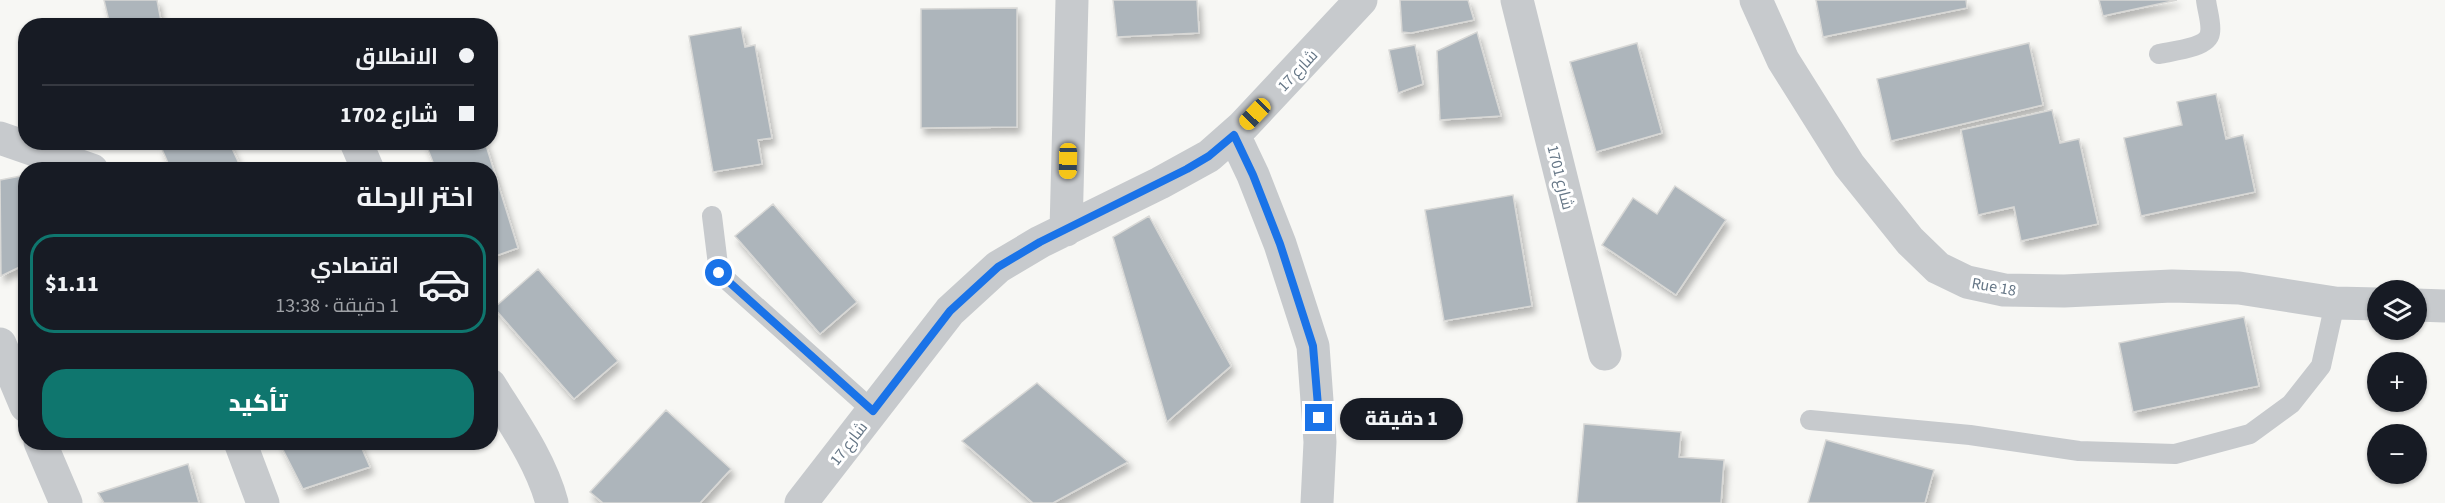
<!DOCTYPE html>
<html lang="ar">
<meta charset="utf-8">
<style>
body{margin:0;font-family:"Source Sans 3",Cairo,sans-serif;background:#20242c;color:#f1f3f6;direction:rtl;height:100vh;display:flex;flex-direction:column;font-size:22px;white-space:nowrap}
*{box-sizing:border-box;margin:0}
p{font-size:20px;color:#9ea1a6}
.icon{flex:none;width:33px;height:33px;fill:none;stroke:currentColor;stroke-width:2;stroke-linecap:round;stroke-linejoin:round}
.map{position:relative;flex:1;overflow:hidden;direction:ltr}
.sheet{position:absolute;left:18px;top:162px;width:480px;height:288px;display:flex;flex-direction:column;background:#171b24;border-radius:24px;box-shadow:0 2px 4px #0004;direction:rtl}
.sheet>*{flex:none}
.banner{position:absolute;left:18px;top:18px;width:480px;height:132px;border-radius:24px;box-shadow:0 2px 4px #0004;direction:rtl;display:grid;align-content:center;height:132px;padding:0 24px;background:#171b24}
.buttons{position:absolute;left:2367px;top:280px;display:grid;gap:12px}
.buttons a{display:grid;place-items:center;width:60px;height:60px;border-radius:50%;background:#171b24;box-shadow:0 2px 4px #0004;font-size:30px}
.end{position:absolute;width:27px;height:27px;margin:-14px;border:8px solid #1a73e8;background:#fff;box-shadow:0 0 0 3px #fff}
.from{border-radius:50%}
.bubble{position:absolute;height:42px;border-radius:21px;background:#171b24;box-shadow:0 2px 4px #0004;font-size:20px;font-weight:800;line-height:42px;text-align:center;direction:rtl}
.car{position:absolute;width:18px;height:36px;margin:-18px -9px;border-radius:8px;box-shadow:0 0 4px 2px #0007;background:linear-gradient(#f5c518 24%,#345 0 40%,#f5c518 0 76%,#345 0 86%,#f5c518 0)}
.banner b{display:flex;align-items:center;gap:21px;height:57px;font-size:22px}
.banner b+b{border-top:2px solid #363941}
.banner i{width:15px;height:15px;background:#f1f3f6}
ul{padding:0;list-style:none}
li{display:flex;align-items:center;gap:18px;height:99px;margin:0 12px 9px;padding:0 12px;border:3px solid transparent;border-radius:24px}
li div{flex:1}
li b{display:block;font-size:22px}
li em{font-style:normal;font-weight:800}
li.selected{border-color:#0f766e}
li>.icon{width:54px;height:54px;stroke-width:1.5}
h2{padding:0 24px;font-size:27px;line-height:72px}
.button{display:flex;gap:12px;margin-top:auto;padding:12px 24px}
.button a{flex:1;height:69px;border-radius:24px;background:#0f766e;color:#fff;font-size:24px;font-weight:800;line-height:69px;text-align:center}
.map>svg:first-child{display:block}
.building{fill:#adb5bb;stroke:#d8d8d6;stroke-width:1.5;filter:url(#shadow)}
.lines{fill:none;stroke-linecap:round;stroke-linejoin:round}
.service{stroke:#c7cacd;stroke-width:20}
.minor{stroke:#c7cacd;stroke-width:33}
.route{stroke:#1a73e8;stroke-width:8}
.labels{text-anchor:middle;stroke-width:6;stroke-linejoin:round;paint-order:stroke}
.street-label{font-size:16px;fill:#657686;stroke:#fff}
</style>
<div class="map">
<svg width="2445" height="503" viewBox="0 0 2445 503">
<defs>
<filter id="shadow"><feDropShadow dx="3.5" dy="6" stdDeviation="3" flood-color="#0004"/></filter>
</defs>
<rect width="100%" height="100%" fill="#f7f7f4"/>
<!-- building -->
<path class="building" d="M 104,0 L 157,0 L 162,26 L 110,26 Z
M 1113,0 L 1197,0 L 1199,33 L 1117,37 Z
M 1400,0 L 1468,0 L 1474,20 L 1411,33 L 1402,32 Z
M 1816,0 L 1966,0 L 1967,8 L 1823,37 Z
M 2099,0 L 2177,0 L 2103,16 Z
M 1017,8 L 1017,127 L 921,128 L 921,9 Z
M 444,21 L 445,26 L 402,26 Z
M 741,27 L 745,47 L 755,45 L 772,138 L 758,140 L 762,164 L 713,172 L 689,36 Z
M 1477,32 L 1501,116 L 1440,120 L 1437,51 Z
M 1637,43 L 1662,133 L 1596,152 L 1570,62 Z
M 2029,43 L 2043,105 L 1891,141 L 1877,79 Z
M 1415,45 L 1423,84 L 1398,93 L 1389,50 Z
M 2216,94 L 2226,139 L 2243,135 L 2255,192 L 2141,216 L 2124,138 L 2182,125 L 2177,102 Z
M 2052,110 L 2060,143 L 2079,139 L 2098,224 L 2021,241 L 2014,207 L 1978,215 L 1961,130 Z
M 174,142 L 229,142 L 242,170 L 171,170 L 161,147 Z
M 425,142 L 485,142 L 518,248 L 490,258 L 490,170 L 436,170 Z
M 26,175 L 26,264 L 1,276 L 0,180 Z
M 1675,186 L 1726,220 L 1676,295 L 1602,245 L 1633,198 L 1657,214 Z
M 1513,195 L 1532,306 L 1444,321 L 1425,210 Z
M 773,204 L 857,302 L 820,334 L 735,236 Z
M 1149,216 L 1231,366 L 1167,422 L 1113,237 Z
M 538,269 L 618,361 L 574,399 L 494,308 Z
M 2244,317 L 2259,386 L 2133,412 L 2119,343 Z
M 1037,383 L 1128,462 L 1053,503 L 1033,503 L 962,441 Z
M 666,410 L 731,469 L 700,503 L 603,503 L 590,492 Z
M 1584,424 L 1681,432 L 1679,457 L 1724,460 L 1721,503 L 1577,503 Z
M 1826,440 L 1934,470 L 1925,503 L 1808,503 Z
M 279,442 L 359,442 L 370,467 L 303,489 Z
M 188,464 L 199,503 L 104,503 L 98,493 Z"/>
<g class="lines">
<!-- service -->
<path class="service" d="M 2159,54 C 2172,51 2208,48 2210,33 C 2212,24 2207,10 2206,0
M 712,216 L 719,273 L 873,411
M 1810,420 L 1970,435 L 2079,451 L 2175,454 L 2250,434 L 2291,404 L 2321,366 L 2335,303"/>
<!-- minor -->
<path class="minor" d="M 1517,0 L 1605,354
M 1756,0 L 1783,60 L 1849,165 L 1910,241 L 1938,268 L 1967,282 L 2004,290 L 2064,291 L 2172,286 L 2239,288 L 2335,303 L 2378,304
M 1234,135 L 1253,175 L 1280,244 L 1313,346 L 1320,442 L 1317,503
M 0,138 L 92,170
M 356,142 L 368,170
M 1066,230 L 1072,0
M 2416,305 L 2445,306
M 0,344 L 26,406
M 490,385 C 513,422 541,461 552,503
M 40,442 L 66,503
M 240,442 L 263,503
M 801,503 L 950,311 L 998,267 L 1040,242 L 1160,183 L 1209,156 L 1243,126 L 1361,0"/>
</g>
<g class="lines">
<!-- route -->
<path class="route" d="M 719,273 L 873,411 L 950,311 L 998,267 L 1040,242 L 1187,169 L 1209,156 L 1234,135 L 1253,175 L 1280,244 L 1313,346 L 1319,418"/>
</g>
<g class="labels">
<!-- street labels -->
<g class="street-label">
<text transform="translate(1297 70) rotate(-47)" y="6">شارع 17</text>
<text transform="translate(1561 177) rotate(76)" y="6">شارع 1701</text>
<text transform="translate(1994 286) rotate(10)" y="6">Rue 18</text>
<text transform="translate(848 443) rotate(-52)" y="6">شارع 17</text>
</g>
</g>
</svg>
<div class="buttons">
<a><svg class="icon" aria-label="layers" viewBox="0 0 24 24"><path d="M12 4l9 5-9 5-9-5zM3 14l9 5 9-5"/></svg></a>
<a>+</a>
<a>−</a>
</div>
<i class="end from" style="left:719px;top:273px"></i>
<i class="end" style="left:1319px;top:418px"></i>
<div class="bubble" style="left:1340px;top:398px;width:123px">1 دقيقة</div>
<i class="car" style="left:1255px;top:114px;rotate:224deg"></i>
<i class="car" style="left:1068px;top:161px;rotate:181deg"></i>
<div class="banner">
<b><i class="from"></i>الانطلاق</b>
<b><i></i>شارع 1702</b>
</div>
<section class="sheet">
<h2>اختر الرحلة</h2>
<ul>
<li class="selected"><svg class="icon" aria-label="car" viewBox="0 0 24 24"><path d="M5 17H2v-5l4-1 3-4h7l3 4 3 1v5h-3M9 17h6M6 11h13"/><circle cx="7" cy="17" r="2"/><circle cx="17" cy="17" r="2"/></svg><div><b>اقتصادي</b><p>1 دقيقة · 13:38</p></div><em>$1.11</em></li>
</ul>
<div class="button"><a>تأكيد</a></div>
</section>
</div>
